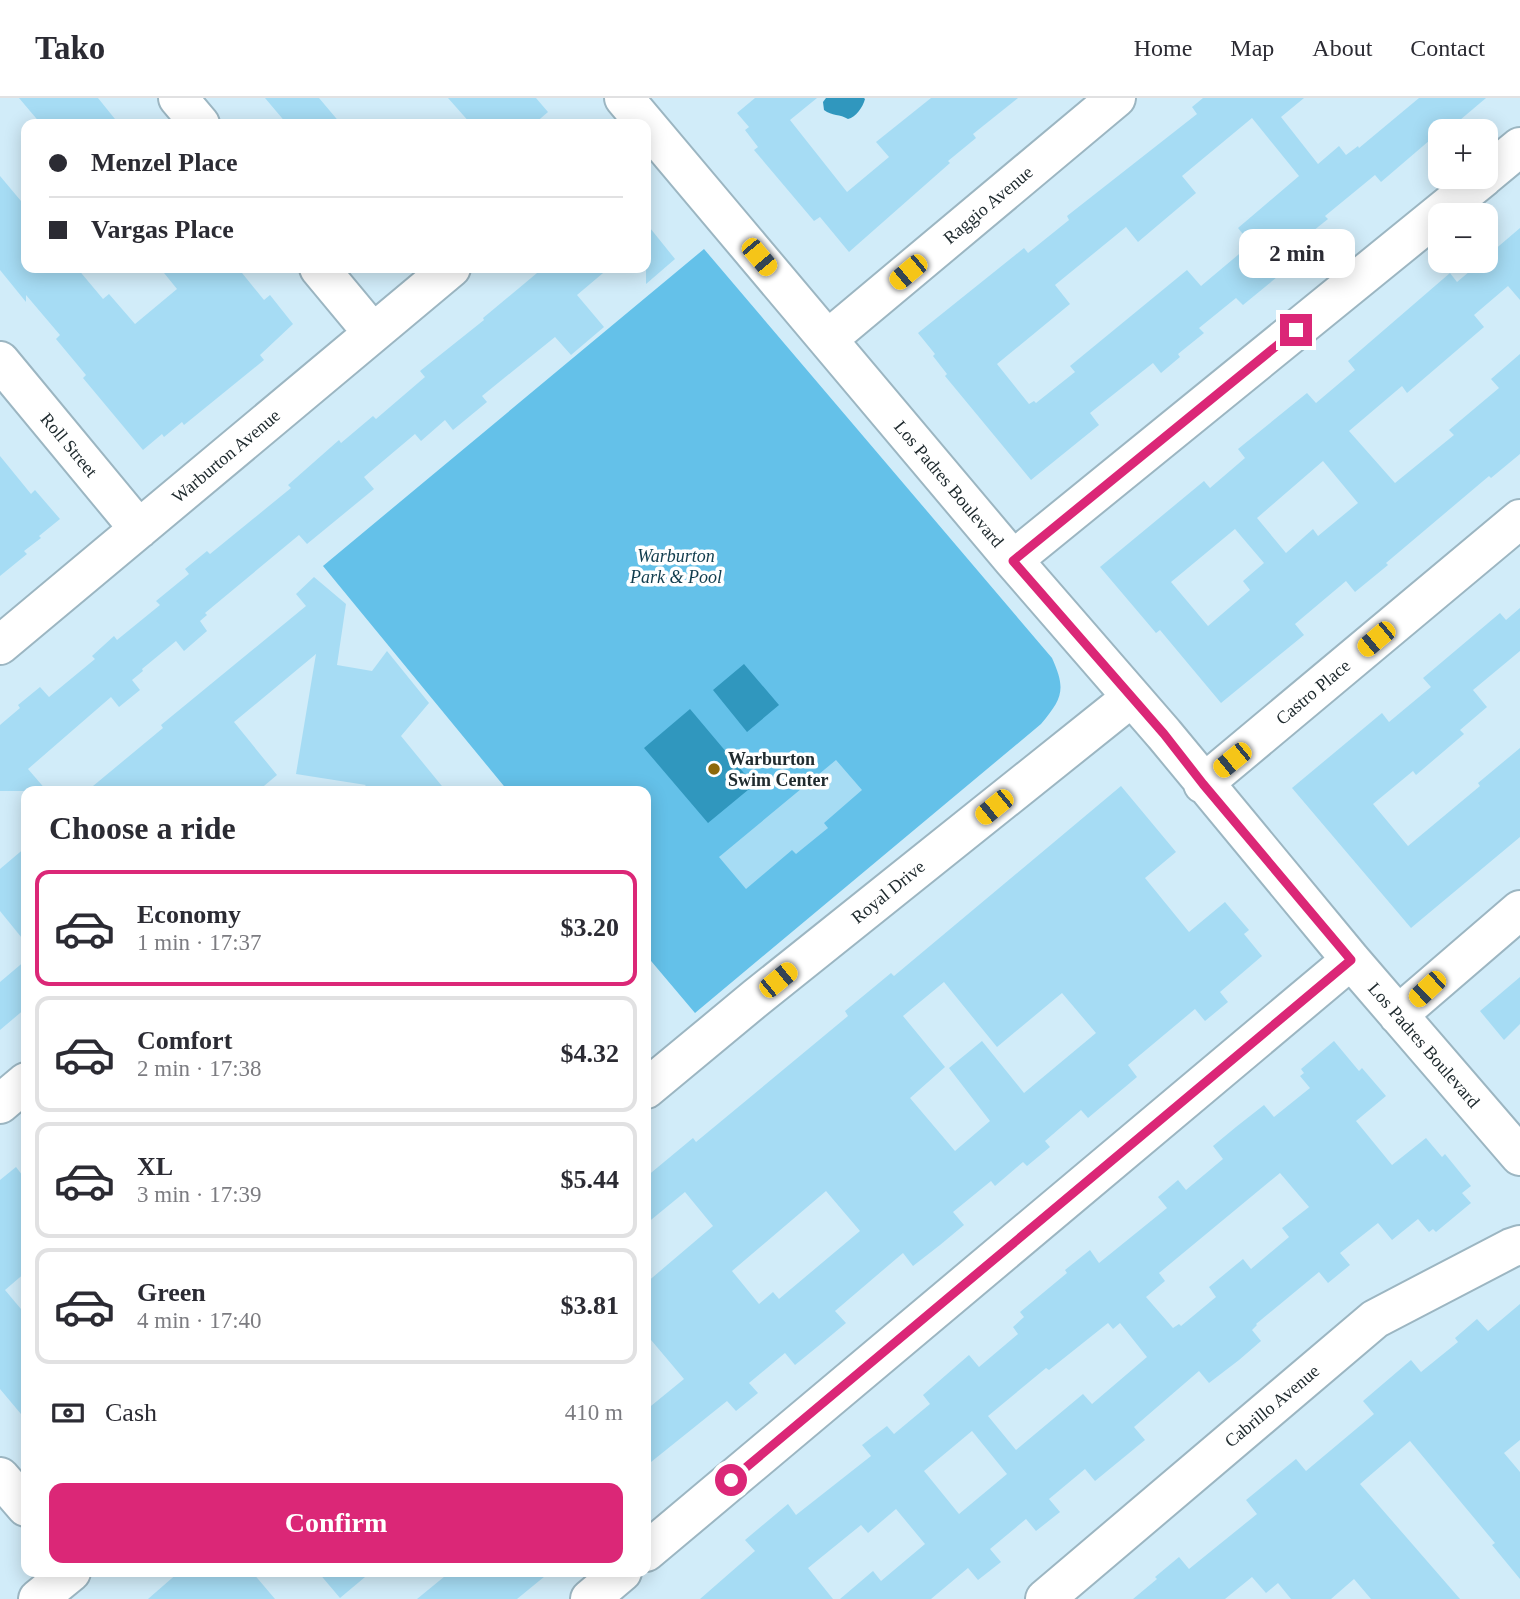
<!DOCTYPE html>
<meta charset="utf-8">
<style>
body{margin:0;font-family:Georgia,serif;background:#f7f7f7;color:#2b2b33;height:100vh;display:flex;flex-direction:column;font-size:26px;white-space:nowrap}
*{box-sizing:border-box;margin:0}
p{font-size:23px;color:#7c7c81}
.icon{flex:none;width:38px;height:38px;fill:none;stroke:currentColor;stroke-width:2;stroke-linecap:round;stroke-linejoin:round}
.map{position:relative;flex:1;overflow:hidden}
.sheet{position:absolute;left:21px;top:688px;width:630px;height:791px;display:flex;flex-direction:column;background:#fff;border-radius:14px;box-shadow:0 4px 18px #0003}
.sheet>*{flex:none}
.top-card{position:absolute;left:21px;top:21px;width:630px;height:154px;border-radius:14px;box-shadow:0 4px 18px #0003;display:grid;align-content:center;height:154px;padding:0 28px;background:#fff}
.tools{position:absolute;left:1428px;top:21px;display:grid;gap:14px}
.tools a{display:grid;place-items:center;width:70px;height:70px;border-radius:14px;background:#fff;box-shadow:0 4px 18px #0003;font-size:35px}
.end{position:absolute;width:32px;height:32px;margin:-16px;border:9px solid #db2777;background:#fff;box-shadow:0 0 0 4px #fff}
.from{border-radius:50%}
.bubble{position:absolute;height:49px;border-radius:14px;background:#fff;box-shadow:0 4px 18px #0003;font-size:23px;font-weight:800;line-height:49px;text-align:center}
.car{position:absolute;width:21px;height:42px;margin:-21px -10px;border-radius:9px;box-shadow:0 0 5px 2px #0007;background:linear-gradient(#f5c518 24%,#345 0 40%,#f5c518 0 76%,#345 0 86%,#f5c518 0)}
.top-card b{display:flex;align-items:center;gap:24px;height:66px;font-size:26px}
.top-card b+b{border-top:2px solid #e1e1e2}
.top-card i{width:18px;height:18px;background:#2b2b33}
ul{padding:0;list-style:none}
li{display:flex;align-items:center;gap:21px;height:116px;margin:0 14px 10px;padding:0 14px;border:4px solid #e1e1e2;border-radius:14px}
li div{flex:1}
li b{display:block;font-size:26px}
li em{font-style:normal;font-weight:800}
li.current{border-color:#db2777}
li>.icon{width:63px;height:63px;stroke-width:1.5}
h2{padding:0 28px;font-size:32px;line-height:84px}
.pay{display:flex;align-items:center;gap:18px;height:77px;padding:0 28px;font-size:26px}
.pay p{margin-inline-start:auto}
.action{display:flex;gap:14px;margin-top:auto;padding:14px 28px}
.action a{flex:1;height:80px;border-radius:14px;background:#db2777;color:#fff;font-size:28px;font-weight:800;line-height:80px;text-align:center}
header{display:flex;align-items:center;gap:42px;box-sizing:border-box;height:98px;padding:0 35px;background:#fff;border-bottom:2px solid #e1e1e2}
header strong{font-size:33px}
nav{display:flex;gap:38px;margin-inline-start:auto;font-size:24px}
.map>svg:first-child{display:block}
.green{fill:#64c1e9}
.water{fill:#3097be}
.building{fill:#a6dcf4;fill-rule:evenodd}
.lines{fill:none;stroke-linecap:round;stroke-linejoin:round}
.minor-casing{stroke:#9cb6c2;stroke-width:42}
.minor{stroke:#fff;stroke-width:38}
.route{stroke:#db2777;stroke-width:9}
.poi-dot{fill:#8d680b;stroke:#fff;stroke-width:2.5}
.labels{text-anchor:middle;stroke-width:7;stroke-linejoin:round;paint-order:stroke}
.street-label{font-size:18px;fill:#202b2f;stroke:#fff}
.park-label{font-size:18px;font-style:italic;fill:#103c4d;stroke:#fff}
.poi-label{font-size:18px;font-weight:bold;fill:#202b2f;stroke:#fff;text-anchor:start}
</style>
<header>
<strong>Tako</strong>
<nav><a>Home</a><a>Map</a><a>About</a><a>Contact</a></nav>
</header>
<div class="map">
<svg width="1520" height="1501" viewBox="0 0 1520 1501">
<rect width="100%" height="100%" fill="#d1ecf9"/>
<!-- green -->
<path class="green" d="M 704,151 L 1052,560 C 1066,591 1063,600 1041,626 L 695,915 L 646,857 L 646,693 L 508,693 L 323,468 Z"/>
<!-- water -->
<path class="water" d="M 826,0 L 864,0 L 865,1 C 863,9 856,19 848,21 C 840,16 832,18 824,12 L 823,4 Z
M 744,566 L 779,607 L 747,634 L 713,592 Z
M 690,611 L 754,687 L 708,725 L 644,650 Z"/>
<!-- building -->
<path class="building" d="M 19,0 L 98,0 L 119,26 L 41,26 Z
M 265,0 L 319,0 L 341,26 L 287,26 Z
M 448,0 L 536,0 L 548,14 L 534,26 L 471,26 Z
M 755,0 L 817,0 L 790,22 L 847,94 L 889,59 L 876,44 L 931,0 L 1018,0 L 973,36 L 976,40 L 948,63 L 950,65 L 849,154 L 820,119 L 814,123 L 754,52 L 758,49 L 745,32 L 749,29 L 737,15 Z
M 1203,0 L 1304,0 L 1281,19 L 1318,66 L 1339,48 L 1346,57 L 1358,48 L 1359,50 L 1419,0 L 1486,0 L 1447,33 L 1440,33 L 1440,39 L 1437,36 L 1381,84 L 1375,77 L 1325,118 L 1328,121 L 1308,137 L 1316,147 L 1243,207 L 1236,200 L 1199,230 L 1204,235 L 1178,256 L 1180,259 L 1161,275 L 1153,265 L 1090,315 L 1099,327 L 1031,382 L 945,278 L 947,276 L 933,258 L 935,256 L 918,235 L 1024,150 L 1028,155 L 1069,122 L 1067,118 L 1197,16 L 1192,9 ZM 1252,20 L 1299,78 L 1238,130 L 1251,146 L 1201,188 L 1187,172 L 1070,268 L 1075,274 L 1036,305 L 1034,303 L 1029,306 L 997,266 L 1070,206 L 1055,187 L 1126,129 L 1138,144 L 1196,95 L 1182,78 Z
M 0,78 L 26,109 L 26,170 L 77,170 L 103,201 L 109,196 L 135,226 L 177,191 L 160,170 L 238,170 L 264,202 L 270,197 L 293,226 L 260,257 L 264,262 L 184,327 L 182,324 L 164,339 L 162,336 L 143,352 L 83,280 L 86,277 L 56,241 L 60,237 L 26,197 L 26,204 L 0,172 Z
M 646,125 L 675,161 L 646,186 Z
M 1520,130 L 1520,202 L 1508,188 L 1474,217 L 1484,229 L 1407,295 L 1402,288 L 1349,333 L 1395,385 L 1454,337 L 1449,332 L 1499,290 L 1491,281 L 1520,256 L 1520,356 L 1491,380 L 1489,378 L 1386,465 L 1388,467 L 1355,494 L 1346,483 L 1295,526 L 1304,537 L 1221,605 L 1160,532 L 1156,535 L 1100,469 L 1204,383 L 1210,390 L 1245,360 L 1238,351 L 1307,295 L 1316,305 L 1355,272 L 1348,263 L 1450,175 L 1457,184 L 1482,163 L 1486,163 L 1486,159 ZM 1323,363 L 1358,405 L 1318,438 L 1313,431 L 1286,455 L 1257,420 ZM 1235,431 L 1264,465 L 1243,483 L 1250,492 L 1208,528 L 1171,484 Z
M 543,170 L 609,170 L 577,197 L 604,229 L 571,257 L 555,239 L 482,298 L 487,304 L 453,332 L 445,322 L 421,343 L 415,336 L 364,379 L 374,391 L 307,446 L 299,437 L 205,515 L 207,517 L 200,523 L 207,533 L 184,553 L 176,543 L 142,571 L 143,573 L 132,582 L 140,592 L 119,609 L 111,599 L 28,671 L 47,693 L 0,693 L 0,627 L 20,610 L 18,607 L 40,589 L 49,599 L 95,561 L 92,558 L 114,538 L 117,542 L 160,507 L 156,503 L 189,476 L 185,471 L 207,453 L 210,456 L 291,390 L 288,387 L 339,342 L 341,345 L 373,318 L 376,321 L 425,279 L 420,273 L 484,222 L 483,220 Z
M 0,358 L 31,396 L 35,392 L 60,421 L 39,438 L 41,440 L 24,453 L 27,456 L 0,478 Z
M 314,479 L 346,506 L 337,567 L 372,573 L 387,553 L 429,605 L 401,638 L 446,693 L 359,693 L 366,687 L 296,676 L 316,556 L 234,624 L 277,677 L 258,693 L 87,693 L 163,630 L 161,627 L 306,508 L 296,496 Z
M 1520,510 L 1520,553 L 1473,592 L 1487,609 L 1460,632 L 1464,636 L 1416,677 L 1413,673 L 1373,706 L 1408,748 L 1480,688 L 1478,685 L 1520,650 L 1520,739 L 1411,830 L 1292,690 L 1382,615 L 1389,624 L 1431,589 L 1423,580 L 1500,515 L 1506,522 Z
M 836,662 L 862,692 L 824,725 L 828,730 L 796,756 L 792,752 L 746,791 L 719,759 Z
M 1121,688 L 1176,754 L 1145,780 L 1189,834 L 1225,804 L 1249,832 L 1244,836 L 1262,858 L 1220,894 L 1228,904 L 1205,923 L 1195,911 L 1128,967 L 1137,979 L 1088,1020 L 1081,1012 L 1045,1043 L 1050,1049 L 1027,1068 L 1023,1064 L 995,1088 L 991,1083 L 953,1114 L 964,1127 L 940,1147 L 913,1168 L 903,1155 L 835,1213 L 846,1225 L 822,1245 L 795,1267 L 785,1255 L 749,1285 L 758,1295 L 736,1313 L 727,1303 L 646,1368 L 646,1312 L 684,1281 L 646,1236 L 646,1185 L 713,1128 L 685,1094 L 646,1126 L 646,1079 L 693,1040 L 696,1044 L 766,986 L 848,918 L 845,913 L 891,875 L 894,878 ZM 944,884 L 997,949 L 1062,895 L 1096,935 L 1024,995 L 982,943 L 949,970 L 990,1023 L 955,1053 L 910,1000 L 945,969 L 903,918 ZM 826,1093 L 860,1133 L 779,1201 L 773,1194 L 759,1206 L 732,1173 Z
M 26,749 L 26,845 L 0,813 L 0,771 Z
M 26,862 L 26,910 L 0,932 L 0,884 Z
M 1520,879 L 1520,926 L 1504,942 L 1480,913 Z
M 1334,943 L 1359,973 L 1362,970 L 1386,998 L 1356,1023 L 1392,1067 L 1426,1040 L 1442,1059 L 1445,1056 L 1471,1088 L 1462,1095 L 1471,1105 L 1436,1134 L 1433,1131 L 1429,1134 L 1418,1121 L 1392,1142 L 1378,1125 L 1340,1155 L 1350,1167 L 1328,1185 L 1319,1174 L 1256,1226 L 1257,1227 L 1252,1232 L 1261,1243 L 1239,1262 L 1209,1285 L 1199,1273 L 1134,1329 L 1145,1342 L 1095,1383 L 1085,1371 L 1049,1401 L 1060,1414 L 1036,1433 L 1026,1421 L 990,1451 L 1001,1464 L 978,1482 L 968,1470 L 931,1501 L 840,1501 L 873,1473 L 881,1483 L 925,1446 L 896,1411 L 868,1435 L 861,1427 L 808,1470 L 833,1501 L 700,1501 L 755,1453 L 745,1442 L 788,1406 L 796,1417 L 871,1358 L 862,1347 L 887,1328 L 894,1336 L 930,1306 L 923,1297 L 969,1257 L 979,1269 L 1018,1236 L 1013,1229 L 1024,1219 L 1020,1214 L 1067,1175 L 1065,1172 L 1090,1152 L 1099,1165 L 1167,1110 L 1158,1099 L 1178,1082 L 1186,1092 L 1223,1061 L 1213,1048 L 1236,1029 L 1264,1007 L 1274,1019 L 1310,990 L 1300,978 L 1304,975 L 1301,971 ZM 1280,1075 L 1309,1109 L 1282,1130 L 1289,1139 L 1251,1171 L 1243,1161 L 1209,1189 L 1216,1199 L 1181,1228 L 1179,1226 L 1173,1230 L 1146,1199 L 1165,1183 L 1159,1175 ZM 1108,1225 L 1113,1231 L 1120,1225 L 1147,1259 L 1092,1306 L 1083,1296 L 1016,1352 L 988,1318 L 1046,1270 L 1049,1272 ZM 972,1333 L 1007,1376 L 959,1416 L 924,1373 Z
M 16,1069 L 26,1082 L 26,1174 L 5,1192 L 26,1217 L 26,1322 L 0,1291 L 0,1082 Z
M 1520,1206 L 1520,1342 L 1504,1355 L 1520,1374 L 1520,1481 L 1492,1447 L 1495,1445 L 1410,1343 L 1360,1386 L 1460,1501 L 1371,1501 L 1354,1481 L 1331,1501 L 1291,1501 L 1278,1485 L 1266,1495 L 1252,1479 L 1225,1501 L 1133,1501 L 1157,1481 L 1155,1479 L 1179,1459 L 1189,1471 L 1257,1416 L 1246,1402 L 1296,1361 L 1306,1373 L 1374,1316 L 1363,1303 L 1411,1262 L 1421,1274 L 1458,1244 L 1455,1240 L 1477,1221 L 1488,1233 Z
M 179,1474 L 252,1474 L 275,1501 L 148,1501 Z
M 318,1474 L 371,1474 L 340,1500 Z
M 450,1474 L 550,1474 L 517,1501 L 417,1501 Z"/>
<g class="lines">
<!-- minor casing -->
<g class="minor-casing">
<path id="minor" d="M 178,0 L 200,26
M 624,0 L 1013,462 L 1164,636 L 1351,862 L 1520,1058
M 1486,77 L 1520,49
M 319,170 L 373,235
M 828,241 L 1116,0
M 0,263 L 139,431
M 1013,462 L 1484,79
M 0,547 L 451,170
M 1203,686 L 1520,421
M 1398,917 L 1520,812
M 646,991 L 757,899 L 1132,599
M 0,1006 L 26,984
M 0,1379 L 26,1409
M 646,1454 L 1351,862
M 38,1501 L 71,1474
M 590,1501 L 622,1474
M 1045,1501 L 1375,1221 L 1511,1150 L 1520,1147"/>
</g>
<!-- minor -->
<use href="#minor" class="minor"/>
</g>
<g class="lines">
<!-- route -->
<path class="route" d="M 731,1382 L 1351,862 L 1203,686 L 1164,636 L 1013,463 L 1296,232"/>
</g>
<!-- markers -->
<circle class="poi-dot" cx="714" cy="671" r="7"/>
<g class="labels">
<!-- street labels -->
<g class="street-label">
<text transform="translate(988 107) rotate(-40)" y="6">Raggio Avenue</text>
<text transform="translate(69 347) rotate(50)" y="6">Roll Street</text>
<text transform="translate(226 358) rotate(-40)" y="6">Warburton Avenue</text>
<text transform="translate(949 386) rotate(50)" y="6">Los Padres Boulevard</text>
<text transform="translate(1313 594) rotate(-40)" y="6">Castro Place</text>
<text transform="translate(888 794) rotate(-39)" y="6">Royal Drive</text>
<text transform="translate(1424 947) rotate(49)" y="6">Los Padres Boulevard</text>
<text transform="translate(1272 1308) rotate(-40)" y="6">Cabrillo Avenue</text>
</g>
<!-- park labels -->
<g class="park-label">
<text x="676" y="464">Warburton<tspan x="676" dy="21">Park &amp; Pool</tspan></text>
</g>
<!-- poi labels -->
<g class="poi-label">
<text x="728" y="667">Warburton<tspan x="728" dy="21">Swim Center</tspan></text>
</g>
</g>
</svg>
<div class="tools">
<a>+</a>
<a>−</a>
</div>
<i class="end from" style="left:731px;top:1382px"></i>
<i class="end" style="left:1296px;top:232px"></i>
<div class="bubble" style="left:1239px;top:131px;width:116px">2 min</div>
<i class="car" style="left:759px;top:159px;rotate:140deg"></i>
<i class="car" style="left:908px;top:174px;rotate:230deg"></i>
<i class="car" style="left:1376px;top:541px;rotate:230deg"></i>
<i class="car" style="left:1232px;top:662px;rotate:231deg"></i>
<i class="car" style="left:994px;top:709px;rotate:231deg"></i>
<i class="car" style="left:778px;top:882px;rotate:51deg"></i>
<i class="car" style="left:1427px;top:891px;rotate:227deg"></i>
<div class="top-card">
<b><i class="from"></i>Menzel Place</b>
<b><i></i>Vargas Place</b>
</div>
<section class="sheet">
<h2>Choose a ride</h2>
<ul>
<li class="current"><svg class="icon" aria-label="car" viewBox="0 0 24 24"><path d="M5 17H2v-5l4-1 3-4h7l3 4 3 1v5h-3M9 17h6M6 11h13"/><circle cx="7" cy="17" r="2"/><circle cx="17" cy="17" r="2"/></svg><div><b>Economy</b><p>1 min · 17:37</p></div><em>$3.20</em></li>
<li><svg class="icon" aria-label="car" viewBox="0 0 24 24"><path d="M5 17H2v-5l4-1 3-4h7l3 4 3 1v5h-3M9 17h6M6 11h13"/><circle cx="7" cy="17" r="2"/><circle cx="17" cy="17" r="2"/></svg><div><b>Comfort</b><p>2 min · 17:38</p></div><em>$4.32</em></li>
<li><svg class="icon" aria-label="car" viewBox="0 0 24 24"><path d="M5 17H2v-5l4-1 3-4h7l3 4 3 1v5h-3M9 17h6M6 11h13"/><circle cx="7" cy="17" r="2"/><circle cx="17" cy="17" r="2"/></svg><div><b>XL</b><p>3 min · 17:39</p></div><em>$5.44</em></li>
<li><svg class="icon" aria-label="car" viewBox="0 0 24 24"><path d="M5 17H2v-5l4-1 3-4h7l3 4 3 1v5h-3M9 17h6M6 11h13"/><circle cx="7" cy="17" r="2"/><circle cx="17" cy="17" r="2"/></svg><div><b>Green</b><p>4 min · 17:40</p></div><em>$3.81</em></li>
</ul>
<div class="pay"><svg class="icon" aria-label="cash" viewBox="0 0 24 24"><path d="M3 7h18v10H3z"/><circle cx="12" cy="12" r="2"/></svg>Cash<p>410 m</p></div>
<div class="action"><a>Confirm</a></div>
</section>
</div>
